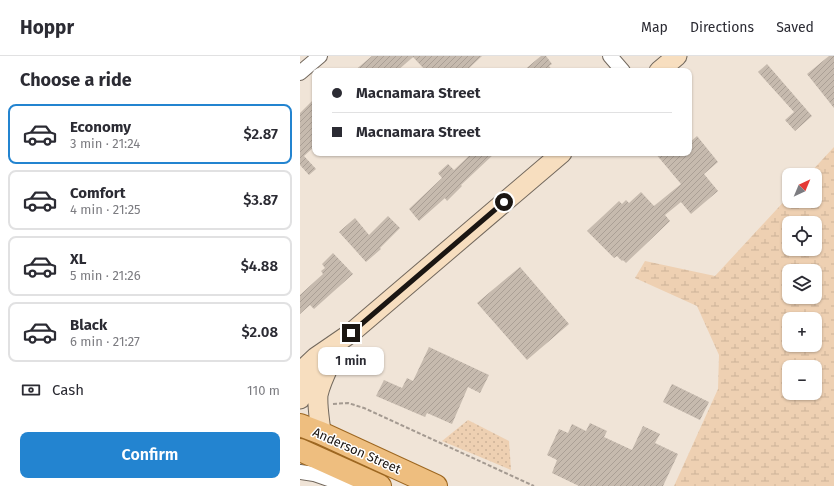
<!DOCTYPE html>
<meta charset="utf-8">
<style>
body{margin:0;font-family:"Fira Sans",sans-serif;background:#f2f2f3;color:#2b2b33;height:100vh;display:flex;flex-direction:column;font-size:15px;white-space:nowrap}
*{box-sizing:border-box;margin:0}
p{font-size:13px;color:#7c7c81}
.icon{flex:none;width:22px;height:22px;fill:none;stroke:currentColor;stroke-width:2;stroke-linecap:round;stroke-linejoin:round}
.map{position:relative;flex:1;overflow:hidden}
.side{display:flex;flex-direction:column;background:#fff;width:300px}
.side>*{flex:none}
.hud{position:absolute;left:12px;top:12px;width:380px;height:88px;border-radius:8px;box-shadow:0 1px 3px #0004;display:grid;align-content:center;height:88px;padding:0 20px;background:#fff}
.needle{width:26px;rotate:44deg}
.fabs{position:absolute;left:482px;top:112px;display:grid;gap:8px}
.fabs a{display:grid;place-items:center;width:40px;height:40px;border-radius:8px;background:#fff;box-shadow:0 1px 3px #0004;font-size:20px}
.end{position:absolute;width:18px;height:18px;margin:-9px;border:5px solid #1b1612;background:#fff;box-shadow:0 0 0 2px #fff}
.from{border-radius:50%}
.bubble{position:absolute;height:28px;border-radius:8px;background:#fff;box-shadow:0 1px 3px #0004;font-size:13px;font-weight:600;line-height:28px;text-align:center}
.hud b{display:flex;align-items:center;gap:14px;height:38px;font-size:15px}
.hud b+b{border-top:1px solid #e1e1e2}
.hud i{width:10px;height:10px;background:#2b2b33}
ul{padding:0;list-style:none}
li{display:flex;align-items:center;gap:12px;height:60px;margin:0 8px 6px;padding:0 12px;border:2px solid #e1e1e2;border-radius:8px}
li div{flex:1}
li b{display:block;font-size:15px}
li em{font-style:normal;font-weight:600}
li.active{border-color:#2384d0}
li>.icon{width:36px;height:36px;stroke-width:1.5}
h2{padding:0 20px;font-size:18px;line-height:48px}
.pay{display:flex;align-items:center;gap:10px;height:44px;padding:0 20px;font-size:15px}
.pay p{margin-inline-start:auto}
.button{display:flex;gap:8px;margin-top:auto;padding:8px 20px}
.button a{flex:1;height:46px;border-radius:8px;background:#2384d0;color:#fff;font-size:16px;font-weight:600;line-height:46px;text-align:center}
header{display:flex;align-items:center;gap:24px;box-sizing:border-box;height:56px;padding:0 20px;background:#fff;border-bottom:1px solid #e1e1e2}
header strong{font-size:19px}
nav{display:flex;gap:22px;margin-inline-start:auto;font-size:14px}
main{display:flex;flex:1;min-height:0}
.map>svg:first-child{display:block}
.green{fill:url(#green-dots)}
.wetland{fill:url(#wetland-marsh);fill-rule:evenodd}
.building{fill:url(#building-hatch)}
.lines{fill:none;stroke-linecap:round;stroke-linejoin:round}
.street-casing{stroke:#72685d;stroke-width:16}
.secondary-casing{stroke:#72685d;stroke-width:21}
.primary-casing{stroke:#9d6721;stroke-width:24}
.path{stroke:#a49a91;stroke-width:2;stroke-dasharray:4 2;stroke-linecap:butt}
.street{stroke:#fff;stroke-width:14}
.secondary{stroke:#f7debf;stroke-width:19}
.primary{stroke:#eebe7f;stroke-width:22}
.route{stroke:#1b1612;stroke-width:5}
.labels{text-anchor:middle;stroke-width:3;stroke-linejoin:round;paint-order:stroke}
.street-label{font-size:13px;fill:#1b1612;stroke:#fff}
</style>
<header>
<strong>Hoppr</strong>
<nav><a>Map</a><a>Directions</a><a>Saved</a></nav>
</header>
<main>
<section class="side">
<h2>Choose a ride</h2>
<ul>
<li class="active"><svg class="icon" aria-label="car" viewBox="0 0 24 24"><path d="M5 17H2v-5l4-1 3-4h7l3 4 3 1v5h-3M9 17h6M6 11h13"/><circle cx="7" cy="17" r="2"/><circle cx="17" cy="17" r="2"/></svg><div><b>Economy</b><p>3 min · 21:24</p></div><em>$2.87</em></li>
<li><svg class="icon" aria-label="car" viewBox="0 0 24 24"><path d="M5 17H2v-5l4-1 3-4h7l3 4 3 1v5h-3M9 17h6M6 11h13"/><circle cx="7" cy="17" r="2"/><circle cx="17" cy="17" r="2"/></svg><div><b>Comfort</b><p>4 min · 21:25</p></div><em>$3.87</em></li>
<li><svg class="icon" aria-label="car" viewBox="0 0 24 24"><path d="M5 17H2v-5l4-1 3-4h7l3 4 3 1v5h-3M9 17h6M6 11h13"/><circle cx="7" cy="17" r="2"/><circle cx="17" cy="17" r="2"/></svg><div><b>XL</b><p>5 min · 21:26</p></div><em>$4.88</em></li>
<li><svg class="icon" aria-label="car" viewBox="0 0 24 24"><path d="M5 17H2v-5l4-1 3-4h7l3 4 3 1v5h-3M9 17h6M6 11h13"/><circle cx="7" cy="17" r="2"/><circle cx="17" cy="17" r="2"/></svg><div><b>Black</b><p>6 min · 21:27</p></div><em>$2.08</em></li>
</ul>
<div class="pay"><svg class="icon" aria-label="cash" viewBox="0 0 24 24"><path d="M3 7h18v10H3z"/><circle cx="12" cy="12" r="2"/></svg>Cash<p>110 m</p></div>
<div class="button"><a>Confirm</a></div>
</section>
<div class="map">
<svg width="534" height="430" viewBox="0 0 534 430">
<defs>
<pattern id="green-dots" width="8" height="8" patternUnits="userSpaceOnUse"><rect width="8" height="8" fill="#eed0b2"/><path d="M2 2h.1M6 6h.1" fill="none" stroke="#ccb298" stroke-width="1.8" stroke-linecap="round"/></pattern>
<pattern id="wetland-marsh" width="20" height="14" patternUnits="userSpaceOnUse"><rect width="20" height="14" fill="#eed0b2"/><path d="M1 5h8M5 5V1M11 12h8M15 12V8" fill="none" stroke="#ccb298"/></pattern>
<pattern id="building-hatch" width="6" height="6" patternUnits="userSpaceOnUse"><rect width="6" height="6" fill="#c6baae"/><path d="M-1 1l2-2M0 6l6-6M5 7l2-2" fill="none" stroke="#aa9f95"/></pattern>
</defs>
<rect width="100%" height="100%" fill="#f0e4d7"/>
<!-- green -->
<path class="green" d="M 168,364 L 209,385 L 211,414 L 142,385 Z"/>
<!-- wetland -->
<path class="wetland" d="M 534,91 L 534,430 L 374,430 L 418,333 L 419,299 L 397,250 L 335,222 L 345,205 L 415,220 L 489,140 L 489,145 L 515,145 L 515,119 L 508,119 ZM 489,167 L 515,167 L 515,193 L 489,193 ZM 489,215 L 515,215 L 515,241 L 489,241 ZM 489,263 L 515,263 L 515,289 L 489,289 ZM 489,311 L 515,311 L 515,337 L 489,337 Z"/>
<!-- building -->
<path class="building" d="M 72,0 L 182,0 L 166,15 L 126,15 L 113,1 L 97,15 L 54,15 Z
M 241,0 L 246,0 L 252,8 L 249,10 L 253,15 L 223,15 Z
M 529,0 L 534,0 L 534,52 L 507,18 Z
M 467,8 L 512,60 L 495,75 L 485,64 L 494,56 L 458,16 Z
M 15,42 L 15,90 L 4,100 L 16,113 L 9,119 L 0,109 L 0,57 Z
M 397,80 L 418,106 L 404,118 L 418,135 L 391,158 L 381,146 L 365,159 L 370,165 L 326,207 L 323,204 L 322,205 L 317,200 L 314,202 L 287,175 L 319,145 L 322,148 L 326,144 L 329,147 L 341,136 L 354,150 L 381,128 L 355,97 L 389,97 L 389,87 Z
M 172,97 L 195,97 L 161,129 L 162,130 L 147,145 L 145,142 L 119,165 L 109,153 L 142,122 L 138,117 L 148,108 L 154,114 Z
M 88,160 L 100,172 L 80,192 L 81,193 L 66,206 L 39,176 L 55,162 L 69,179 Z
M 33,197 L 53,218 L 14,253 L 10,249 L 0,258 L 0,239 L 23,218 L 21,215 L 25,212 L 22,208 Z
M 220,211 L 269,268 L 227,304 L 177,247 Z
M 129,291 L 189,319 L 180,337 L 168,331 L 152,368 L 127,357 L 125,361 L 76,340 L 84,324 L 102,332 L 107,322 L 113,325 Z
M 372,328 L 409,346 L 400,364 L 363,346 Z
M 290,367 L 307,375 L 304,381 L 332,394 L 343,370 L 360,378 L 355,387 L 378,398 L 363,430 L 279,430 L 252,417 L 257,404 L 247,399 L 259,373 L 268,377 L 272,368 L 286,375 Z"/>
<g class="lines">
<!-- street casing -->
<g class="street-casing">
<path id="street" d="M 310,0 L 323,15
M 0,17 L 20,0
M 0,416 L 14,418 L 49,430"/>
</g>
<!-- secondary casing -->
<g class="secondary-casing">
<path id="secondary" d="M 359,15 L 377,0
M 0,316 L 16,301 L 51,277 L 262,97
M 0,343 C 6,329 12,318 22,307
M 21,377 C 20,365 17,351 18,339 C 21,324 30,309 36,295"/>
</g>
<!-- primary casing -->
<g class="primary-casing">
<path id="primary" d="M 0,369 L 21,377 L 136,430
M 0,394 L 80,430"/>
</g>
<!-- path -->
<path class="path" d="M 33,348 L 48,347 L 64,352 L 234,430"/>
<!-- street -->
<use href="#street" class="street"/>
<!-- secondary -->
<use href="#secondary" class="secondary"/>
<!-- primary -->
<use href="#primary" class="primary"/>
</g>
<g class="lines">
<!-- route -->
<path class="route" d="M 51,277 L 204,146"/>
</g>
<g class="labels">
<!-- street labels -->
<g class="street-label">
<text transform="translate(57 394) rotate(24)" y="5">Anderson Street</text>
</g>
</g>
</svg>
<div class="fabs">
<a><svg class="needle" viewBox="-14 -14 28 28"><path d="M0-13l5 13h-10z" fill="#e53935"/><path d="M0 13l5-13h-10z" fill="#7c7c81"/></svg></a>
<a><svg class="icon" aria-label="locate" viewBox="0 0 24 24"><circle cx="12" cy="12" r="6"/><path d="M12 2v4M12 18v4M2 12h4M18 12h4"/></svg></a>
<a><svg class="icon" aria-label="layers" viewBox="0 0 24 24"><path d="M12 4l9 5-9 5-9-5zM3 14l9 5 9-5"/></svg></a>
<a>+</a>
<a>−</a>
</div>
<i class="end from" style="left:204px;top:146px"></i>
<i class="end" style="left:51px;top:277px"></i>
<div class="bubble" style="left:18px;top:291px;width:66px">1 min</div>
<div class="hud">
<b><i class="from"></i>Macnamara Street</b>
<b><i></i>Macnamara Street</b>
</div>
</div>
</main>
